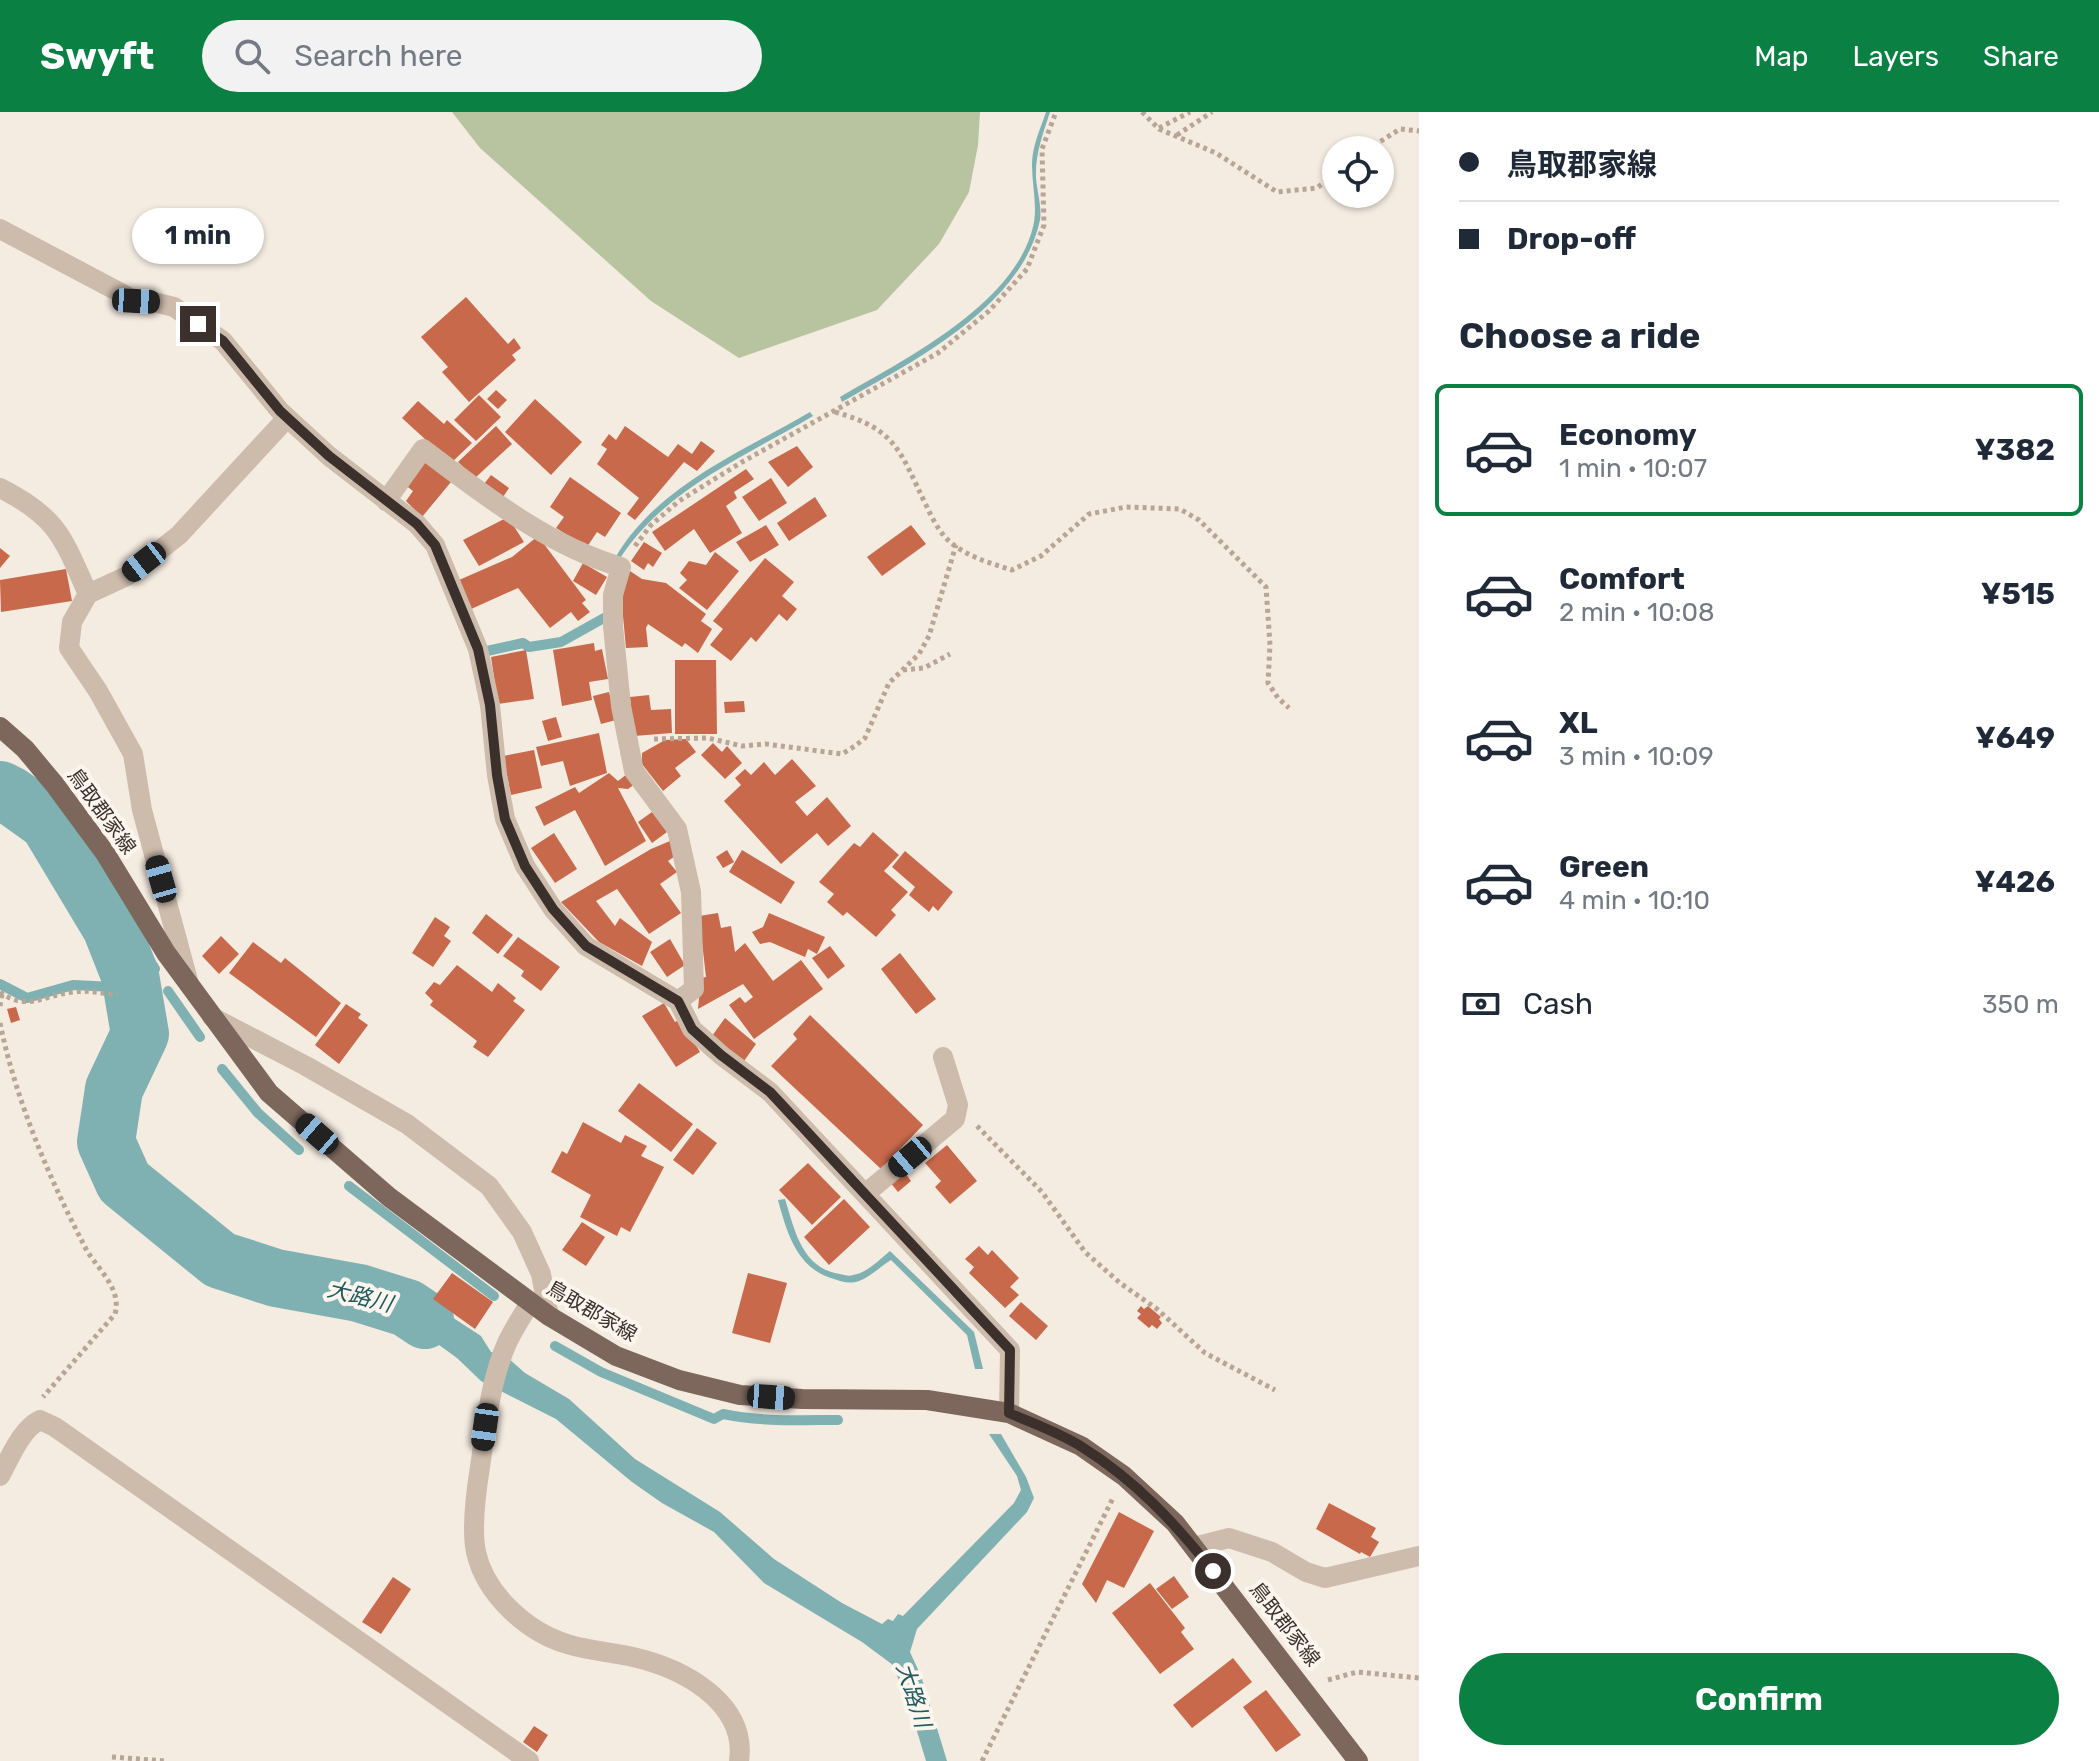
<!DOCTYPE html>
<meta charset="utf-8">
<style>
body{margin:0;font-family:Rubik,"Noto Sans JP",sans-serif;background:#f2f2f3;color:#1f2937;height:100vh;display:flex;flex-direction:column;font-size:30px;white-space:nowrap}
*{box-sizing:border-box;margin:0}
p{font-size:26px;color:#747a83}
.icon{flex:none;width:44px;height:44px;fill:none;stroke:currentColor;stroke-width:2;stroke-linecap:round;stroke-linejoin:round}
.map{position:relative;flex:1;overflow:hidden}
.sheet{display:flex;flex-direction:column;background:#fff;width:680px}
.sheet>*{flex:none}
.banner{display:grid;align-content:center;height:176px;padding:0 40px;background:#fff}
.buttons{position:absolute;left:1322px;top:24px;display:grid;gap:16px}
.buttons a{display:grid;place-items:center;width:72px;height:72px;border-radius:50%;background:#fff;box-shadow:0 2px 6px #0004;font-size:40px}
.end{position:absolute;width:36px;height:36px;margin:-18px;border:10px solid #3b302b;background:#fff;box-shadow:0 0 0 4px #fff}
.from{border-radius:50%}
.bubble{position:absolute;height:56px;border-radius:28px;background:#fff;box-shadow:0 2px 6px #0004;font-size:26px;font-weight:700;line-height:56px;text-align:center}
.car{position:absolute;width:24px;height:48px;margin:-24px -12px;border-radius:10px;box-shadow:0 0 6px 2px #0007;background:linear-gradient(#222 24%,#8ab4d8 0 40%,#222 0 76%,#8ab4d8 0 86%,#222 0)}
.banner b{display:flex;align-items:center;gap:28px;height:76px;font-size:30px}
.banner b+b{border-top:2px solid #e0e1e3}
.banner i{width:20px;height:20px;background:#1f2937}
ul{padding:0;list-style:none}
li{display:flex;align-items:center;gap:24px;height:132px;margin:0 16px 12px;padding:0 24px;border:4px solid transparent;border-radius:12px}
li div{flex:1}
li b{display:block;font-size:30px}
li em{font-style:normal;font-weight:700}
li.current{border-color:#0b8043}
li>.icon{width:72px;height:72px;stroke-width:1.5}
h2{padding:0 40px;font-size:36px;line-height:96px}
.pay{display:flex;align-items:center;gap:20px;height:88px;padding:0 40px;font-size:30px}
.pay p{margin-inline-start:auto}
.action{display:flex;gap:16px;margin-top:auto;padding:16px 40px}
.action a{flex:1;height:92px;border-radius:48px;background:#0b8043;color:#fff;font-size:32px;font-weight:700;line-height:92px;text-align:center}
header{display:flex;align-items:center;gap:48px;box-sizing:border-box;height:112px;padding:0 40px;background:#0b8043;color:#fff}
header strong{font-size:38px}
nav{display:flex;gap:44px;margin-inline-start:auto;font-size:28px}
.search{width:560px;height:72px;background:#f2f2f3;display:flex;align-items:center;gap:20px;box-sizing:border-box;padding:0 28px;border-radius:44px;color:#747a83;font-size:30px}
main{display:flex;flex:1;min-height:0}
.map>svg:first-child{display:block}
.green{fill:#b8c4a0}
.water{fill:#7fb0b2}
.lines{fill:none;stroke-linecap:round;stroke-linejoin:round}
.stream{stroke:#7fb0b2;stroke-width:10}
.river{stroke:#7fb0b2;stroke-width:58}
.building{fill:#c8694b}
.path{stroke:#b9a596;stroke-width:5;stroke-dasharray:4 4;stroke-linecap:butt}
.minor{stroke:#cdbbac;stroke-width:20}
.major{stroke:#7d675c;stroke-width:20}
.route{stroke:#3b302b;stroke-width:10}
.labels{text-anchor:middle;stroke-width:8;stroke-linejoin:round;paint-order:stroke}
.street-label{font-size:20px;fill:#3b302b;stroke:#fbf5ee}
.water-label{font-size:22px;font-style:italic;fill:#1f5a5e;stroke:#fbf5ee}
</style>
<header>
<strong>Swyft</strong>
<div class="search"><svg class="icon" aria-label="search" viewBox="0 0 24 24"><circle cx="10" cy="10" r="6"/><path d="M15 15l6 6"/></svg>Search here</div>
<nav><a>Map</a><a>Layers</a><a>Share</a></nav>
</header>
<main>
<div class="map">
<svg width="1419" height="1649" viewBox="0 0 1419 1649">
<rect width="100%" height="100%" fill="#f4ebe1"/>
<!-- green -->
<path class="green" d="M 452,0 L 980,0 L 978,33 L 969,80 L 939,132 L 877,198 L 739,246 L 651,189 L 480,36 Z"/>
<!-- water -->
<path class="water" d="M 1046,0 L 1050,0 C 1043,22 1035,42 1036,66 C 1037,79 1042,95 1040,108 C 1022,195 912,250 842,290 L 840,285 C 904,248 1014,193 1033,115 C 1038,95 1032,74 1032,53 C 1032,34 1040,18 1046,0 Z
M 810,300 L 813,304 C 743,346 664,377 619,448 L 615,446 C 657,374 740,341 810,300 Z
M 785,1087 C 794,1116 801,1153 835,1161 C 841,1162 848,1165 853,1163 C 867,1161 880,1147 890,1139 L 974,1220 L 983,1257 L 975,1257 L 967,1223 L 891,1148 C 880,1155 870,1165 859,1169 C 850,1172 842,1170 834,1167 C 797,1157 787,1121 778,1088 Z
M 350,1167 L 401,1176 L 432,1192 L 481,1224 L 491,1240 L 507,1245 L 525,1261 L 569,1287 L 635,1347 L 720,1400 L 774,1447 L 842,1491 L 882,1512 L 888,1507 L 893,1509 L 898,1502 L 903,1504 L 1014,1391 L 1021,1378 L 1017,1364 L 989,1322 L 1001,1322 L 1026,1365 L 1034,1386 L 1027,1400 L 917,1517 L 910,1540 L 921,1564 L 947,1649 L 926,1649 L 913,1606 L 893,1553 L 862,1530 L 764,1471 L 714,1420 L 662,1391 L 632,1370 L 556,1307 L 481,1269 L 457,1246 L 388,1196 L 354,1189 Z"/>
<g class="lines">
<!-- stream -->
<path class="stream" d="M 487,539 L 523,531 L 529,535 L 561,530 L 604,506
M 83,744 L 155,857
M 0,872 L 27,886 L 73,873 L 114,875
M 168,879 L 200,925
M 222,957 L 258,1001 L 299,1038
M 349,1074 L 494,1184
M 555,1234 L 601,1260 L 714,1307 L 723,1302 C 761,1310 800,1308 838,1308"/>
<!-- river -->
<path class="river" d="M 0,678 L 10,683 L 48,710 L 111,815 L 130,863 L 140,922 L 114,977 L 106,1030 L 124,1070 L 220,1148 L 276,1166 L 359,1181 L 407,1196 L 425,1208"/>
</g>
<!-- building -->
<path class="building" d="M 466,185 L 508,232 L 514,226 L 521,236 L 512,243 L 516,248 L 469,290 L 442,260 L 448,255 L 421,225 Z
M 496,278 L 507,288 L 498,297 L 487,287 Z
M 479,283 L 501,305 L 476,329 L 454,308 Z
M 535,287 L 582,330 L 551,363 L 505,320 Z
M 418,289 L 444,312 L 447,308 L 472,331 L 451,351 L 402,306 Z
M 496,314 L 512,332 L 475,366 L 458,350 Z
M 625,314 L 668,345 L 678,332 L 692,342 L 701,329 L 715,339 L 697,359 L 684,350 L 635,408 L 627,402 L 639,386 L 597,352 L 607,337 L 601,333 L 609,322 L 616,328 Z
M 797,334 L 813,355 L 788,375 L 768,350 Z
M 425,346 L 451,370 L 422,405 L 406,389 L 413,379 L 404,372 Z
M 746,357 L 754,367 L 734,380 L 737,386 L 726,394 L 742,421 L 710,441 L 694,417 L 665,439 L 652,420 Z
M 491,363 L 509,376 L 503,385 L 484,372 Z
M 570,365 L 621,401 L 605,425 L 597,420 L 587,435 L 556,416 L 564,405 L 550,395 Z
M 771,366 L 787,391 L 759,409 L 742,385 Z
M 815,385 L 827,404 L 789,429 L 777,411 Z
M 508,405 L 524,430 L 479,454 L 463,428 Z
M 766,413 L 779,433 L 750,450 L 736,430 Z
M 911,413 L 926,432 L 882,464 L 867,445 Z
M 538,424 L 586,488 L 582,491 L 590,500 L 578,509 L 571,500 L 550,516 L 518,476 L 469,498 L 459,468 L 512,445 Z
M 644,430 L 662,441 L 653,455 L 648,451 L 644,458 L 631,449 Z
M 0,436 L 10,444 L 0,456 Z
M 715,440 L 739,459 L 707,498 L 679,476 L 687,468 L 680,461 L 689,449 L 706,453 Z
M 765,446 L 794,470 L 782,484 L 797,497 L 787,509 L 779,502 L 756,530 L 751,525 L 731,549 L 710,533 L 723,517 L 713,509 Z
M 583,451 L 607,465 L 596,483 L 573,469 Z
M 66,457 L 72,489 L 1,500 L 0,468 Z
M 630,459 L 642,467 L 666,471 L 706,502 L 701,509 L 712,517 L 698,541 L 685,531 L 682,535 L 648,512 L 646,516 L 648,535 L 626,536 L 621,483 Z
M 594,531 L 595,539 L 602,537 L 608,567 L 589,570 L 592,588 L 562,594 L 553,538 Z
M 526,538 L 534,587 L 498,592 L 491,545 Z
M 675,548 L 716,548 L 717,622 L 675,622 Z
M 609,580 L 616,608 L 601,612 L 593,584 Z
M 649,583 L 651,598 L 671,597 L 672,621 L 634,624 L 630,585 Z
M 744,589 L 745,600 L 725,601 L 724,590 Z
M 556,605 L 562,625 L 548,629 L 542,609 Z
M 599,621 L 607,661 L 570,674 L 563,649 L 541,654 L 536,635 Z
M 686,627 L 696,640 L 675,656 L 681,664 L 663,679 L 642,652 L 642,641 L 665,628 Z
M 713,631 L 722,640 L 727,634 L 742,651 L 725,667 L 701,643 Z
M 534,638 L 542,676 L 511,683 L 503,644 Z
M 792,647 L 816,674 L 795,690 L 807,704 L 827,685 L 851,714 L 828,734 L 817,721 L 781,752 L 724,689 L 741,673 L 735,666 L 745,657 L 751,663 L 764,650 L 775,663 Z
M 609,661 L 618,669 L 627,662 L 635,672 L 628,677 L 618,676 L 646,729 L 605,754 L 575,698 L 544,714 L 535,695 L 575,675 L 579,681 Z
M 652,700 L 667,720 L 652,731 L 638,710 Z
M 873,720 L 899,743 L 884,759 L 908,780 L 891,798 L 896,803 L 876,825 L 847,800 L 843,804 L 827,790 L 834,782 L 819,770 L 854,731 L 860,735 Z
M 554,721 L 577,757 L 555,771 L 531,736 Z
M 670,729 L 675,744 L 668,749 L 677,760 L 660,772 L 681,801 L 649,822 L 617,777 L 596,789 L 615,814 L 620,806 L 652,830 L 642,854 L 599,830 L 561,790 L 651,737 Z
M 727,738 L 734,750 L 723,756 L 716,745 Z
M 742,738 L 795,770 L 781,792 L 729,760 Z
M 905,739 L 953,780 L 938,799 L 933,794 L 929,800 L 909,783 L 915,775 L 892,755 Z
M 718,801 L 721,816 L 731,814 L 735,840 L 745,831 L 773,869 L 801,848 L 823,877 L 754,927 L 729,893 L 740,885 L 745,891 L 753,885 L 743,872 L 698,897 L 701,866 L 706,865 L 699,804 Z
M 769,801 L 825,825 L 817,842 L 808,837 L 805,845 L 770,830 L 760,832 L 752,820 L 763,815 Z
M 486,802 L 513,823 L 498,842 L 472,821 Z
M 435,805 L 450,815 L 444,824 L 451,829 L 433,855 L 412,841 Z
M 221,824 L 239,842 L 219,862 L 202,844 Z
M 518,825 L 560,855 L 541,879 L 521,864 L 524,859 L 503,844 Z
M 670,827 L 685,853 L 667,865 L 650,840 Z
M 253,830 L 281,851 L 285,846 L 341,891 L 316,925 L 229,861 Z
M 830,834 L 845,854 L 828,867 L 812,846 Z
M 900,841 L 936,887 L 916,902 L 881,857 Z
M 457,853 L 492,880 L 498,871 L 516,886 L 513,889 L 525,898 L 488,945 L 473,935 L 477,929 L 430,893 L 433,889 L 425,881 L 434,870 L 440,873 Z
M 664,891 L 675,910 L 680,907 L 700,940 L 676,955 L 642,904 Z
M 346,892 L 361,902 L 358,906 L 368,913 L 339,952 L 315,933 Z
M 16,895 L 20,908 L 11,911 L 7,897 Z
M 810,903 L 923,1013 L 881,1057 L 771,954 L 797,927 L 793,922 Z
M 725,906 L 756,932 L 744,949 L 712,924 Z
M 639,971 L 693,1012 L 671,1040 L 618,999 Z
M 583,1010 L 621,1031 L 625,1023 L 647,1034 L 641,1044 L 664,1055 L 630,1120 L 621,1115 L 617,1124 L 580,1105 L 591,1083 L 551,1060 L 562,1039 L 567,1042 Z
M 697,1016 L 717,1031 L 693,1063 L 673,1048 Z
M 947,1033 L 977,1069 L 950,1092 L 935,1075 L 941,1069 L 925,1051 Z
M 808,1051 L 841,1085 L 812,1113 L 779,1078 Z
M 903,1058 L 911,1069 L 898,1080 L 889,1069 Z
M 844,1087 L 870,1115 L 829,1153 L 804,1125 Z
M 582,1110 L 605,1125 L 586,1154 L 562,1138 Z
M 979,1134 L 988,1143 L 992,1138 L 1019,1166 L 1010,1175 L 1019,1183 L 1005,1196 L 969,1161 L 974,1155 L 965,1147 Z
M 452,1161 L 493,1190 L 475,1217 L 433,1187 Z
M 748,1161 L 787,1171 L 770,1231 L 732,1221 Z
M 1021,1190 L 1048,1214 L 1036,1228 L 1009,1204 Z
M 1141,1194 L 1144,1197 L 1148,1194 L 1161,1205 L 1159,1207 L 1162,1211 L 1157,1217 L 1152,1213 L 1149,1216 L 1137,1206 L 1141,1202 L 1137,1199 Z
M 1329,1391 L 1376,1416 L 1371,1425 L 1379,1430 L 1370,1445 L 1361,1440 L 1360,1442 L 1316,1417 Z
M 1119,1400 L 1154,1419 L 1124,1476 L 1107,1468 L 1096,1491 L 1082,1472 Z
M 1174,1464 L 1189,1485 L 1172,1497 L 1156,1477 Z
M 393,1465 L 411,1477 L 381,1522 L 362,1510 Z
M 1150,1471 L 1185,1516 L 1181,1520 L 1194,1537 L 1160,1562 L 1112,1501 Z
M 1233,1546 L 1252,1570 L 1192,1616 L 1173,1593 Z
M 1266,1578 L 1301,1623 L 1276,1640 L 1243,1595 Z
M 534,1614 L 548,1623 L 537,1640 L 523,1630 Z"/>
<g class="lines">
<!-- path -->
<path class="path" d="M 1142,0 L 1159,17 L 1216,41 L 1277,80 L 1317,76 L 1336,61
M 1159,16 L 1190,0
M 1177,23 L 1212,0
M 1367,38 L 1400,17 L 1419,19
M 835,300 C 897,317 900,340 926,393 C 932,406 939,420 950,430 C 968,445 990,451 1012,458 L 1041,444 L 1089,402 L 1126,395 L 1180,397 L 1199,408 L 1266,475 L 1270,533 L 1268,571 L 1278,586 L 1289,596
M 635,434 L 651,413 L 679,389 L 742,350 L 938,241 L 989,199 L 1027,157 L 1044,113 L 1042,37 L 1056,0
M 903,558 L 924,556 L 950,542
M 654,627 L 708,626 L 742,634 L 766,632 L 842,642 L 855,634 L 865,626 L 889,571 L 919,542 L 929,524 L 956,433
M 0,880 C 27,900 44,883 73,880 C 88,878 102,881 117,883
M 0,894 L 2,882
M 0,911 C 16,989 49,1066 86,1137 C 98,1158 122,1176 115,1202 L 43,1285
M 977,1014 L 1042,1080 L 1085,1140 L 1120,1171 L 1157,1197 L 1205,1241 L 1275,1278
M 1328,1568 L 1357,1560 L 1419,1566
M 112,1645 L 165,1649
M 982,1649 L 1113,1386"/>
<!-- minor -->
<path class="minor" d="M 0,117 L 136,189 L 154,190 L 174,195 L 223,229 L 280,299 L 329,344 L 417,412 L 435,433 L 478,537 L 490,593 L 497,663 L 505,707 L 525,754 L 553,797 L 586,834 L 678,889 L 692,917 L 721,943 L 770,980 L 1010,1238 L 1009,1301
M 0,376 C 58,405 63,426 88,482
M 386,389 L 423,337 C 483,382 548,434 621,455 L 613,483 L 613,514 L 621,594 L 634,659 L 677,717 L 691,780 L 694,877 L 678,889
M 189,872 L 142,698 L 133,642 L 98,579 L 69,536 L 72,510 L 88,482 L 127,464 L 179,423 L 287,306
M 212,905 L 306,954 L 407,1012 L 489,1074 L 522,1120 L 541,1162 L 549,1204
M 865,1082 L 955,1007 L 958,993 L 943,945
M 528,1189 L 528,1194 C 521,1206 513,1218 507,1231 C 490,1269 486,1314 480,1355 C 476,1380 471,1416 476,1440 C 485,1482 527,1520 567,1532 C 592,1540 619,1540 645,1548 C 690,1561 747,1594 739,1649
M 0,1364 C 10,1346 21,1317 40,1308 L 55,1315 L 529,1649
M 1194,1435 L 1229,1426 L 1272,1440 L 1306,1460 L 1325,1466 L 1419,1444"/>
<!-- major -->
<path class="major" d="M 0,615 L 25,637 L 55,673 L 105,741 L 166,841 L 269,981 L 389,1085 L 549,1204 L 616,1244 L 679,1268 L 740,1283 L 802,1287 L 927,1288 L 1009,1301 L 1081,1334 L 1124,1364 L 1175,1411 L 1358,1649"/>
</g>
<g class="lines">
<!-- route -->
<path class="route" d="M 198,212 L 223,229 L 280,299 L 329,344 L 417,412 L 435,433 L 478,537 L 490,593 L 497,663 L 505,707 L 525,754 L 553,797 L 586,834 L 678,889 L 692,917 L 721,943 L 770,980 L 1010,1238 L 1009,1301 C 1034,1312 1060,1321 1082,1335 C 1135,1368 1175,1411 1213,1459"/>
</g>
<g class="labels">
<!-- street labels -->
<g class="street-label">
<text transform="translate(102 699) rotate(54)" y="7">鳥取郡家線</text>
<text transform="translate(592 1199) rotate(30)" y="7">鳥取郡家線</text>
<text transform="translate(1285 1512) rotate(52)" y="7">鳥取郡家線</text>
</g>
<!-- water labels -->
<g class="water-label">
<text transform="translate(360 1184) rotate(14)" y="8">大路川</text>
<text transform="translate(914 1583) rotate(72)" y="8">大路川</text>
</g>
</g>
</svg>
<div class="buttons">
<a><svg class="icon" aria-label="locate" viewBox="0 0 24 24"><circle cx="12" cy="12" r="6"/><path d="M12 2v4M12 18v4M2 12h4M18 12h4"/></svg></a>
</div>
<i class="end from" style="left:1213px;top:1459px"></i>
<i class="end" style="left:198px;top:212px"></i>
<div class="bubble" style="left:132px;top:96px;width:132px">1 min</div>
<i class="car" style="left:136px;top:189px;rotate:93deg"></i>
<i class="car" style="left:144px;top:450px;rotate:232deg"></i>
<i class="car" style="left:161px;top:767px;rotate:344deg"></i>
<i class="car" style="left:317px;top:1022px;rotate:311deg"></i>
<i class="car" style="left:910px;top:1045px;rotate:230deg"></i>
<i class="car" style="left:771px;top:1285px;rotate:94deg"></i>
<i class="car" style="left:485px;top:1315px;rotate:188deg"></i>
</div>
<section class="sheet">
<div class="banner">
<b><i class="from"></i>鳥取郡家線</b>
<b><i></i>Drop-off</b>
</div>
<h2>Choose a ride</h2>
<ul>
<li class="current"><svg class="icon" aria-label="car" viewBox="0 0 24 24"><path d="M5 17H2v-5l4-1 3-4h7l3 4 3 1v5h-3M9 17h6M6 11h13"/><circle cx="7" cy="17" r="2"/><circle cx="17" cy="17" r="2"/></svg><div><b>Economy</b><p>1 min · 10:07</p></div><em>¥382</em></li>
<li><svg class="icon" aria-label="car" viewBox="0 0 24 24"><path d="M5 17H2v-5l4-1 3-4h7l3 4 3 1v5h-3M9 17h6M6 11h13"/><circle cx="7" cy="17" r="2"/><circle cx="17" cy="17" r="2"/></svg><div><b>Comfort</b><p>2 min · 10:08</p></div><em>¥515</em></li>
<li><svg class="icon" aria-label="car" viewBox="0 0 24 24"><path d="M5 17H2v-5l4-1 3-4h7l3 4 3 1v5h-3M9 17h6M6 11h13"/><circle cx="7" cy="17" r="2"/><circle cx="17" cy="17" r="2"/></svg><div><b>XL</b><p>3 min · 10:09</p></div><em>¥649</em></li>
<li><svg class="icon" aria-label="car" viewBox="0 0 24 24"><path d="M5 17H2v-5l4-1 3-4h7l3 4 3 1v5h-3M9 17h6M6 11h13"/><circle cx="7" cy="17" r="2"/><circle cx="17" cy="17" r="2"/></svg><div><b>Green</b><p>4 min · 10:10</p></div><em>¥426</em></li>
</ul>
<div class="pay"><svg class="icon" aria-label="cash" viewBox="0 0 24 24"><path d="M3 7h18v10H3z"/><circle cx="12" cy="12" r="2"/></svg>Cash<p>350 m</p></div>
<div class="action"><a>Confirm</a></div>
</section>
</main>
